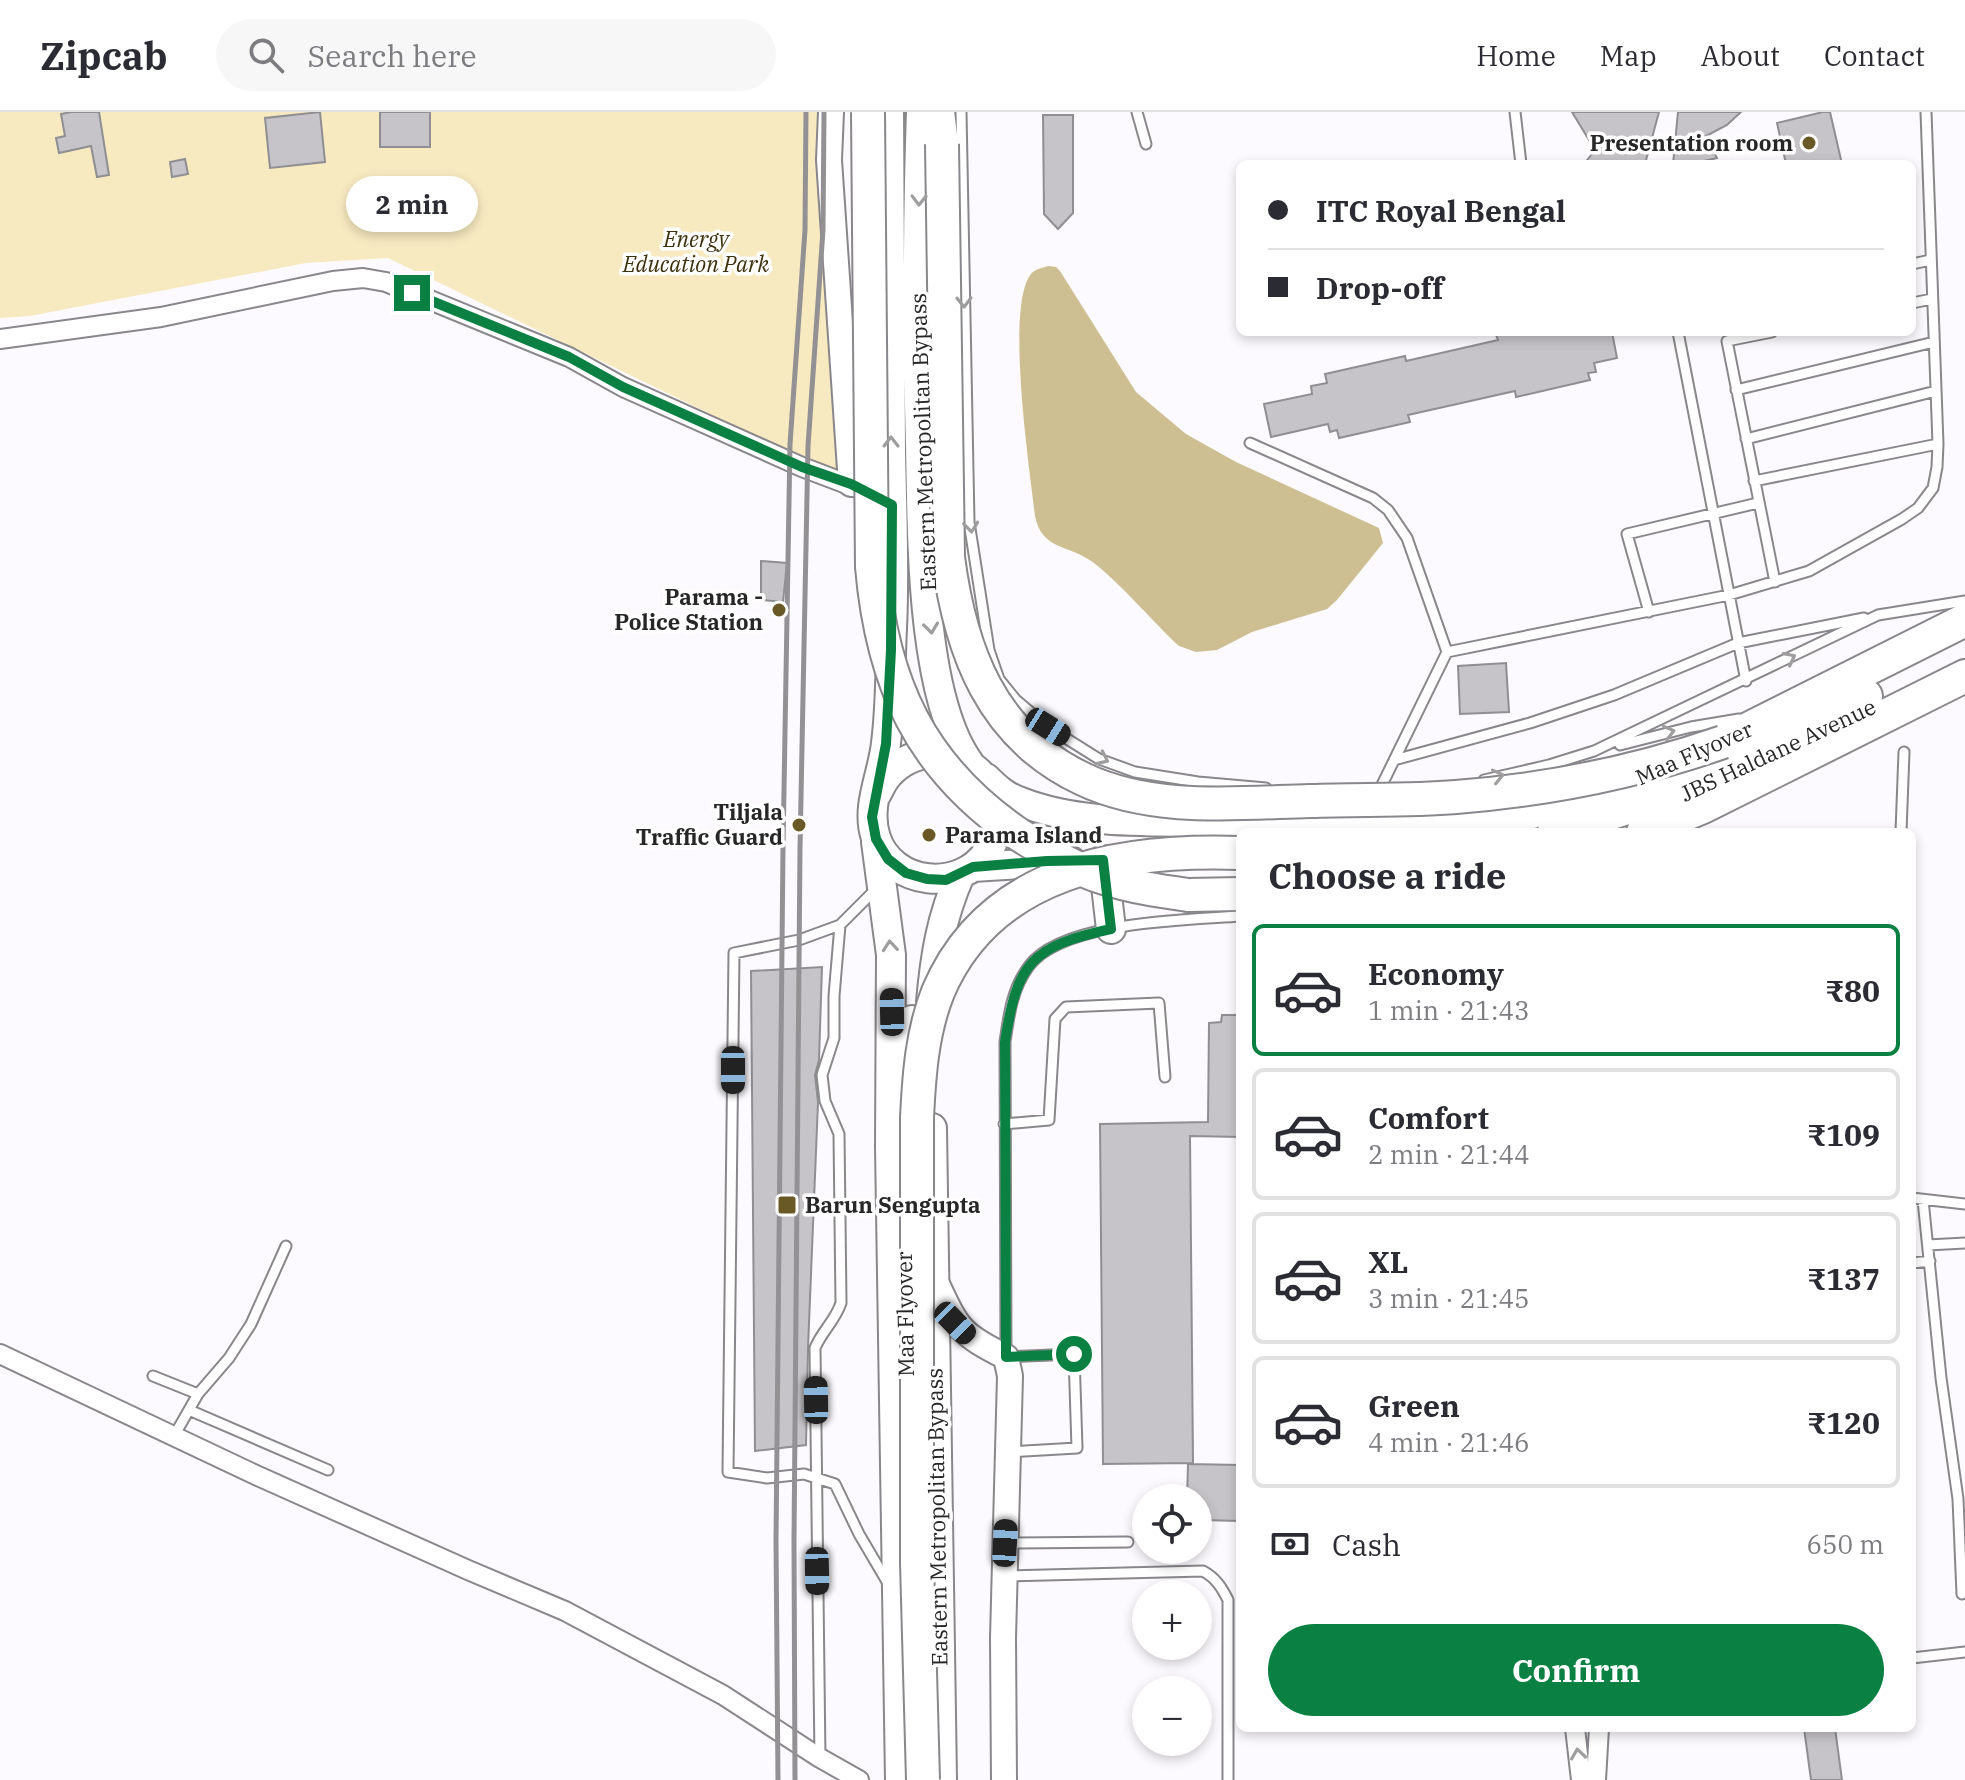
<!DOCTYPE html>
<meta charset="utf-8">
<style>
body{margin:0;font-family:"IBM Plex Serif",serif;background:#f7f7f7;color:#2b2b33;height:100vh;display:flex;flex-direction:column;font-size:30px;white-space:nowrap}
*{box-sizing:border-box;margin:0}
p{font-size:26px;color:#7c7c81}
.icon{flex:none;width:44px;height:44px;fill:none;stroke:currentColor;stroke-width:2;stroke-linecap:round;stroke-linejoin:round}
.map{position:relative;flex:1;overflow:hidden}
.drawer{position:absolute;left:1236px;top:716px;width:680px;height:904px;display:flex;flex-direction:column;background:#fff;border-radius:12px;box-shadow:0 4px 12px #0003}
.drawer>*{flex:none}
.banner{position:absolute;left:1236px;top:48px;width:680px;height:176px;border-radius:12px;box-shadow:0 4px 12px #0003;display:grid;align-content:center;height:176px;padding:0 32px;background:#fff}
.tools{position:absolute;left:1132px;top:1372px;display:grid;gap:16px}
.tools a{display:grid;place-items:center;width:80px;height:80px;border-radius:50%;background:#fff;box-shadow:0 4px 12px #0003;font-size:40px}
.end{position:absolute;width:36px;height:36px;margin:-18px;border:10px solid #0b8043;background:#fff;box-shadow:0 0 0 4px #fff}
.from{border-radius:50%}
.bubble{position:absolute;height:56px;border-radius:28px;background:#fff;box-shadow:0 4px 12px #0003;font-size:26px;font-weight:700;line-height:56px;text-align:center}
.car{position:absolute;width:24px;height:48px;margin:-24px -12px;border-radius:10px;box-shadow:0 0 6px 2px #0007;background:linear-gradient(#222 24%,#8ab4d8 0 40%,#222 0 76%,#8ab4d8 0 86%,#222 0)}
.banner b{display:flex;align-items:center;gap:28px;height:76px;font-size:30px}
.banner b+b{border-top:2px solid #e1e1e2}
.banner i{width:20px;height:20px;background:#2b2b33}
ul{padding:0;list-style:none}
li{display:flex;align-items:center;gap:24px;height:132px;margin:0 16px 12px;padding:0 16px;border:4px solid #e1e1e2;border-radius:12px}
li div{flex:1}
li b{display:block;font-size:30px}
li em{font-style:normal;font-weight:700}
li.current{border-color:#0b8043}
li>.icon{width:72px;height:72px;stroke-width:1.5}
h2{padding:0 32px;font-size:36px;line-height:96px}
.pay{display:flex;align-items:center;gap:20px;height:88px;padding:0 32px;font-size:30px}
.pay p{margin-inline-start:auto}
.primary-button{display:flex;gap:16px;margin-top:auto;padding:16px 32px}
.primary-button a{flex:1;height:92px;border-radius:48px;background:#0b8043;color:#fff;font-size:32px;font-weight:700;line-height:92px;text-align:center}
header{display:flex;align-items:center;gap:48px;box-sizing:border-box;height:112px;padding:0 40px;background:#fff;border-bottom:2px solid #e1e1e2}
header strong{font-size:38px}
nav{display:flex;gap:44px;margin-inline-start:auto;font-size:28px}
.search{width:560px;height:72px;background:#f7f7f7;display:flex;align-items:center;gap:20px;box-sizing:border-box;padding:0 28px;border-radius:44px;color:#7c7c81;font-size:30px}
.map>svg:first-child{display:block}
.green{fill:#f8eac0}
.water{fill:#cebf92}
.building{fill:#c6c4c8;stroke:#8f8e92;stroke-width:2}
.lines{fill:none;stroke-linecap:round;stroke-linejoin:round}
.lane-casing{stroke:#89878b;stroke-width:13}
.street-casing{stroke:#89878b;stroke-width:22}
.secondary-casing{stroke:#89878b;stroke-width:28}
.primary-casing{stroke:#89878b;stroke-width:32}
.highway-casing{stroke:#89878b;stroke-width:36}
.lane{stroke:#fff;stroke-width:9}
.street{stroke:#fff;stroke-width:18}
.secondary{stroke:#fff;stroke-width:24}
.primary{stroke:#fff;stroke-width:28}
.highway{stroke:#fff;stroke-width:32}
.rail{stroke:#939194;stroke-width:5}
.highway-bridge-casing{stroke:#89878b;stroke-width:36;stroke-linecap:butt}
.highway-bridge{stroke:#fff;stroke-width:32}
.oneway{stroke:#9e9e9e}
.route{stroke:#0b8043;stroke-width:10}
.poi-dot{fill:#695927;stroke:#fff;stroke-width:3}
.labels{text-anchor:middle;stroke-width:7;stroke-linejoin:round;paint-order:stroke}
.poi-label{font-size:22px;font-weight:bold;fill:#282728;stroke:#fff;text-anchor:end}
.park-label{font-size:22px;font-style:italic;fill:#3d310c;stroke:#fff}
.street-label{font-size:22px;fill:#282728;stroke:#fff}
</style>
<header>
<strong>Zipcab</strong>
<div class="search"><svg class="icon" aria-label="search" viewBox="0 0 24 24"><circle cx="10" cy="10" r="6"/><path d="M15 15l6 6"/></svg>Search here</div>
<nav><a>Home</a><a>Map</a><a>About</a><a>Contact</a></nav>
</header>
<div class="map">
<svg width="1965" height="1668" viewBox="0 0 1965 1668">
<rect width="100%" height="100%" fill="#fcfafe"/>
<!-- green -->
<path class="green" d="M 0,0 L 836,0 L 842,352 L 834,362 L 388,146 L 306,151 L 30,204 L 0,206 Z"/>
<!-- water -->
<path class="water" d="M 1048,154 L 1056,155 L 1060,159 L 1136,280 L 1186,322 L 1236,350 L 1379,416 L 1383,431 L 1337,488 L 1327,497 L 1252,520 L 1217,538 L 1196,540 L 1179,534 C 1152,509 1122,473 1094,451 C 1069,432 1042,439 1035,404 C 1030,360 1005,194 1031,162 C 1035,157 1042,156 1048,154 Z"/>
<!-- building -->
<path class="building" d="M 71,0 L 99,0 L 109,63 L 97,65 L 91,34 L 59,41 L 56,26 L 65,24 L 61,2 Z
M 320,0 L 325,50 L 270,56 L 265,6 Z
M 380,0 L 430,0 L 430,35 L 380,35 Z
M 1572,0 L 1659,0 L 1645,52 L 1584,52 L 1595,38 Z
M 1678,0 L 1741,0 L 1727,13 L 1706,24 L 1717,46 L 1691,52 L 1673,52 Z
M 1823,0 L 1830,0 L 1842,52 L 1786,52 L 1777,11 Z
M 1043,3 L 1073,3 L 1073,101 L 1058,117 L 1044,102 Z
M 185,47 L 188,62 L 172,65 L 170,50 Z
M 1512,220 L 1612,220 L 1617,246 L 1594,251 L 1596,260 L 1588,261 L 1590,268 L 1516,285 L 1515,279 L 1408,303 L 1410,310 L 1339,326 L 1337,318 L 1330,320 L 1328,312 L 1271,325 L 1264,292 L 1312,282 L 1311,274 L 1327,271 L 1325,262 L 1405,244 L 1406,249 L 1498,228 L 1496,223 Z
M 761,449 L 787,451 L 783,490 L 761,488 Z
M 1506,551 L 1509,600 L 1460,602 L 1458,554 Z
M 822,855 L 819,948 L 815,963 L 818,990 L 808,1236 L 806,1333 L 755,1339 L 751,859 Z
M 1222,903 L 1240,903 L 1240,1025 L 1190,1024 L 1193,1351 L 1103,1352 L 1100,1012 L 1208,1010 L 1209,911 L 1221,910 Z
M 1188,1352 L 1240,1353 L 1240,1409 L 1200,1408 L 1198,1386 L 1187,1386 Z
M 1804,1616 L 1835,1616 L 1842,1668 L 1811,1668 Z"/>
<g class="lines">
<!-- lane casing -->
<g class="lane-casing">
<path id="lane" d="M 961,0 L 969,410 L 989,538 L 999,567 L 1016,588 L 1048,615 L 1099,647 L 1135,660 L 1198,670 L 1266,676
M 1137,0 L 1146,32
M 1515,0 L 1521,52
M 1912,152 L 1931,148
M 1912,191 L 1932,187
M 1678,220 L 1746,569
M 1772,220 L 1727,229 L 1775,470
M 1736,278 L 1934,230
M 1746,327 L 1936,279
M 1250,331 L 1373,386 L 1388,398 L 1407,426 L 1447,540 L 1377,683
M 1754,369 L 1938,332
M 1649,500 L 1627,422 L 1758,391
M 1447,540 L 1729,483 L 1809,459 L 1902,407 L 1918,396 L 1933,376 L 1937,355 L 1938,332 L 1926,0
M 1620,633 L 1691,615 L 1739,607
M 1394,648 L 1530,611 L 1614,583 L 1738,531 L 1864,506
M 1484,668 L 1549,653 L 1594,639 L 1878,503 L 1965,489
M 1901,720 L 1904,640
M 877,776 L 840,813 L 799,828 L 734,841 L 728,1360 L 767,1366 L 804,1362 L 835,1372 L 859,1422 L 889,1473
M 1004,1012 L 1049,1008 L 1055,907 L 1066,895 L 1159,891 L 1165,965
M 1912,1086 L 1965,1092
M 1923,1088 L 1941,1266 L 1958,1387 L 1962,1482
M 1928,1133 L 1965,1131
M 1912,1151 L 1930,1149
M 153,1264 L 198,1282
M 189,1298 L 328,1358
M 174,1324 L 198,1282 L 229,1246 L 251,1212 L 286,1134
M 1009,1340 L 1077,1336 L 1074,1242 L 1006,1245 L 1005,930 C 1009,902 1012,877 1029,854 C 1062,809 1187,808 1240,804
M 1008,1431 L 1128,1430
M 1008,1464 L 1203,1459 C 1216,1466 1222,1476 1228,1488 L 1228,1668
M 1912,1546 L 1965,1540
M 820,1646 L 815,1236 C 822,1219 835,1209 841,1191 L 839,1022 L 825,989 L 822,963 L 834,926 L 834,884 L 840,813"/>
</g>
<!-- street casing -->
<g class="street-casing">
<path id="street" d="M 0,227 L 161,205 L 333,169 L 363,166 L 386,170 L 569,245 L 623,275 L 802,355 L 860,377
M 0,1242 L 258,1364 L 468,1458 L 565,1499 L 723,1583 L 820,1646 L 859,1668
M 1575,1616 L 1581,1668
M 1596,1668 L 1599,1616"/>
</g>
<!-- secondary casing -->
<g class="secondary-casing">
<path id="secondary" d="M 831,0 L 829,48 L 851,372
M 936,1170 C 958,1217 959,1221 1006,1245 L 1010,1264 L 1003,1526 L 1004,1668"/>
</g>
<!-- primary casing -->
<g class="primary-casing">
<path id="primary" d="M 921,0 C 917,111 917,222 920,333 C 922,417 920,585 970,652
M 986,666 C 997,677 1006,685 1021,690 C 1077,712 1143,709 1202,710 C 1280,711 1357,710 1434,704
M 876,683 C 880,676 883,668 889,662 C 941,607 1029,675 988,739 C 961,781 892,774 876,726 C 865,695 883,662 886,631 C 891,593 890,554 892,516 C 895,457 892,398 891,340 C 890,226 890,113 889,0
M 876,730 L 891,843 L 890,1035 L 900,1668
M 1103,748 L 1111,817
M 973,755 L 1071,749
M 931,890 C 935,844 941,806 960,763
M 932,1016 L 942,1668"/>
</g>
<!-- highway casing -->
<g class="highway-casing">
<path id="highway" d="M 938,0 L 942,32
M 1700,641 L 1965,508
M 1405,720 L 1516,705 L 1647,665
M 1554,720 L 1648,689 L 1695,669 L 1866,584
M 1643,720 L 1703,695 L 1965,564
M 1188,783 L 1240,782
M 904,1021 L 902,966 L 912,910"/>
</g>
<!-- lane -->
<use href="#lane" class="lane"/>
<!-- street -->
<use href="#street" class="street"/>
<!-- secondary -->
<use href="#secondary" class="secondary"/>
<!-- primary -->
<use href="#primary" class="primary"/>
<!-- highway -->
<use href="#highway" class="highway"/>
<!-- rail -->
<path class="rail" d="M 778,1668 L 776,1428 L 783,736 L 790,332 L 805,118 L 806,0
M 795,1668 L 794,1429 L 800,736 L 808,334 L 823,118 L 824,0"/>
<!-- highway-bridge casing -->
<g class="highway-bridge-casing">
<path id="highway-bridge" d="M 868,0 L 872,455 C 882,571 920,655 1018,722 C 1045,739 1074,757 1104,766 C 1132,775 1160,779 1188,783
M 942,32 L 948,445 C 960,538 991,624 1083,667 C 1152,700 1236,691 1310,689 C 1359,687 1408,689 1456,685 C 1546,678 1637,660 1723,630
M 923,1668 L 917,1451 L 917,1006 C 919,964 922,920 938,880 C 990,757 1122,737 1240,741"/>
</g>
<!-- highway-bridge -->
<use href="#highway-bridge" class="highway-bridge"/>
</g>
<!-- one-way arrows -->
<defs><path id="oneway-chevron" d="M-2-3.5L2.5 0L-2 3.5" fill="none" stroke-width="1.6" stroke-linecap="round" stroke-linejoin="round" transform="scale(2)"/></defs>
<g class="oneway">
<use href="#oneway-chevron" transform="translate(919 88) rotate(91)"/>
<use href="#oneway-chevron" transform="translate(964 190) rotate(89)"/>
<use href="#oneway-chevron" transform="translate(891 330) rotate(-90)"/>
<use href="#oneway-chevron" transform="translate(971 415) rotate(84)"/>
<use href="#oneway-chevron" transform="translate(931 516) rotate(83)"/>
<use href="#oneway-chevron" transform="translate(1790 546) rotate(-27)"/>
<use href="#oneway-chevron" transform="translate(1669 620) rotate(-14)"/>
<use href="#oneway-chevron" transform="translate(1103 647) rotate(25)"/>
<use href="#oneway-chevron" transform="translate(1498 664) rotate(-13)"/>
<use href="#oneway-chevron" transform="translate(890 834) rotate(-95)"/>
<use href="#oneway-chevron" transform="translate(1578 1642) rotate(-98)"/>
</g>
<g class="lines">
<!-- route -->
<path class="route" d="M 412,181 L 569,245 L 623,275 L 802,355 L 851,372 L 892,393 L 891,538 L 886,632 L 872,705 L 876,727 L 888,747 L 906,761 L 927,767 L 946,768 L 973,755 L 1047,749 L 1103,748 L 1111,817 C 1032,834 1017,850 1005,930 L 1006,1245 L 1074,1242"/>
</g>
<!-- markers -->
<g class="poi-dot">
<circle cx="1809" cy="31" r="8"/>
<circle cx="779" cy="498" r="8"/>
<circle cx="799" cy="713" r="8"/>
<circle cx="929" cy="723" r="8"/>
<rect x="777" y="1083" width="20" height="20" rx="4"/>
</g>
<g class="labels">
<!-- poi labels -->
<g class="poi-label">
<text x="1793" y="39">Presentation room</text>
<text x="763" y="493">Parama -<tspan x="763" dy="25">Police Station</tspan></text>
<text x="783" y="708">Tiljala<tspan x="783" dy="25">Traffic Guard</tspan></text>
<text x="945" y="731" text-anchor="start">Parama Island</text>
<text x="805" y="1101" text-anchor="start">Barun Sengupta</text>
</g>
<!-- park labels -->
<g class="park-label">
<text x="696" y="135">Energy<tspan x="696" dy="25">Education Park</tspan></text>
</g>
<!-- street labels -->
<g class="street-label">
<text transform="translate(923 330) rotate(-92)" y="8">Eastern Metropolitan Bypass</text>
<text transform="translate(1778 638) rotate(-25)" y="8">JBS Haldane Avenue</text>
<text transform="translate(1694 641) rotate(-24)" y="8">Maa Flyover</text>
<text transform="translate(905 1202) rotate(-91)" y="8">Maa Flyover</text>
<text transform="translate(937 1405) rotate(-91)" y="8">Eastern Metropolitan Bypass</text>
</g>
</g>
</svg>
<div class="tools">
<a><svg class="icon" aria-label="locate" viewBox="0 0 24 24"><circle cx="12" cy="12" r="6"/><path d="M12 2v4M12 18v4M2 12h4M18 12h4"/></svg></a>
<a>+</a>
<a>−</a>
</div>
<i class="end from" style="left:1074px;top:1242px"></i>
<i class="end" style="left:412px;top:181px"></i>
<div class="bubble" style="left:346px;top:64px;width:132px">2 min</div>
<i class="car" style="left:1048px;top:615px;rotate:122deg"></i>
<i class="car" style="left:892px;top:900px;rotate:359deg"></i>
<i class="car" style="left:733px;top:958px;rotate:180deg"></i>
<i class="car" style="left:955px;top:1211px;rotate:136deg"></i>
<i class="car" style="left:816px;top:1288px;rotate:359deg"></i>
<i class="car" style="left:1005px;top:1431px;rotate:3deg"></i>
<i class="car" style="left:817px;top:1459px;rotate:179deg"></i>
<div class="banner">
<b><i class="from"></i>ITC Royal Bengal</b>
<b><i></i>Drop-off</b>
</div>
<section class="drawer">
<h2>Choose a ride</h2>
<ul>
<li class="current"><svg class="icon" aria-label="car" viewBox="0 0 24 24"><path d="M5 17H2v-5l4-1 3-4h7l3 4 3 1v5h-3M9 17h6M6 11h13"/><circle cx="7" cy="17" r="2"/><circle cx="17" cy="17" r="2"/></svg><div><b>Economy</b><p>1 min · 21:43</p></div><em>₹80</em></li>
<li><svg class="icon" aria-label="car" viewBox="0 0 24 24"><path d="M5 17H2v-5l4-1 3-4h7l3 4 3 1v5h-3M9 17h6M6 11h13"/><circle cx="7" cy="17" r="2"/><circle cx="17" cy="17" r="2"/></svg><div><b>Comfort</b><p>2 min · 21:44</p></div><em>₹109</em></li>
<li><svg class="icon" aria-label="car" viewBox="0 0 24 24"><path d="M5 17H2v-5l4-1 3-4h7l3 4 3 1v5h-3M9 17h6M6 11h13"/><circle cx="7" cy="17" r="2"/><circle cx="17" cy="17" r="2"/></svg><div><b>XL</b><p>3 min · 21:45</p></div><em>₹137</em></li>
<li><svg class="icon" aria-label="car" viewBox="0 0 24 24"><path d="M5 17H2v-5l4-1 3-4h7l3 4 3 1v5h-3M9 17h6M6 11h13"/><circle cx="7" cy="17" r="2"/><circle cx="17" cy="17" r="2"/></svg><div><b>Green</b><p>4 min · 21:46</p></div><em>₹120</em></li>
</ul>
<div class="pay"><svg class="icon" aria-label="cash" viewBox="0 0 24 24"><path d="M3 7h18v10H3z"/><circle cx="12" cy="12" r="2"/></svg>Cash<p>650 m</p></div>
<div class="primary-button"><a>Confirm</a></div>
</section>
</div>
